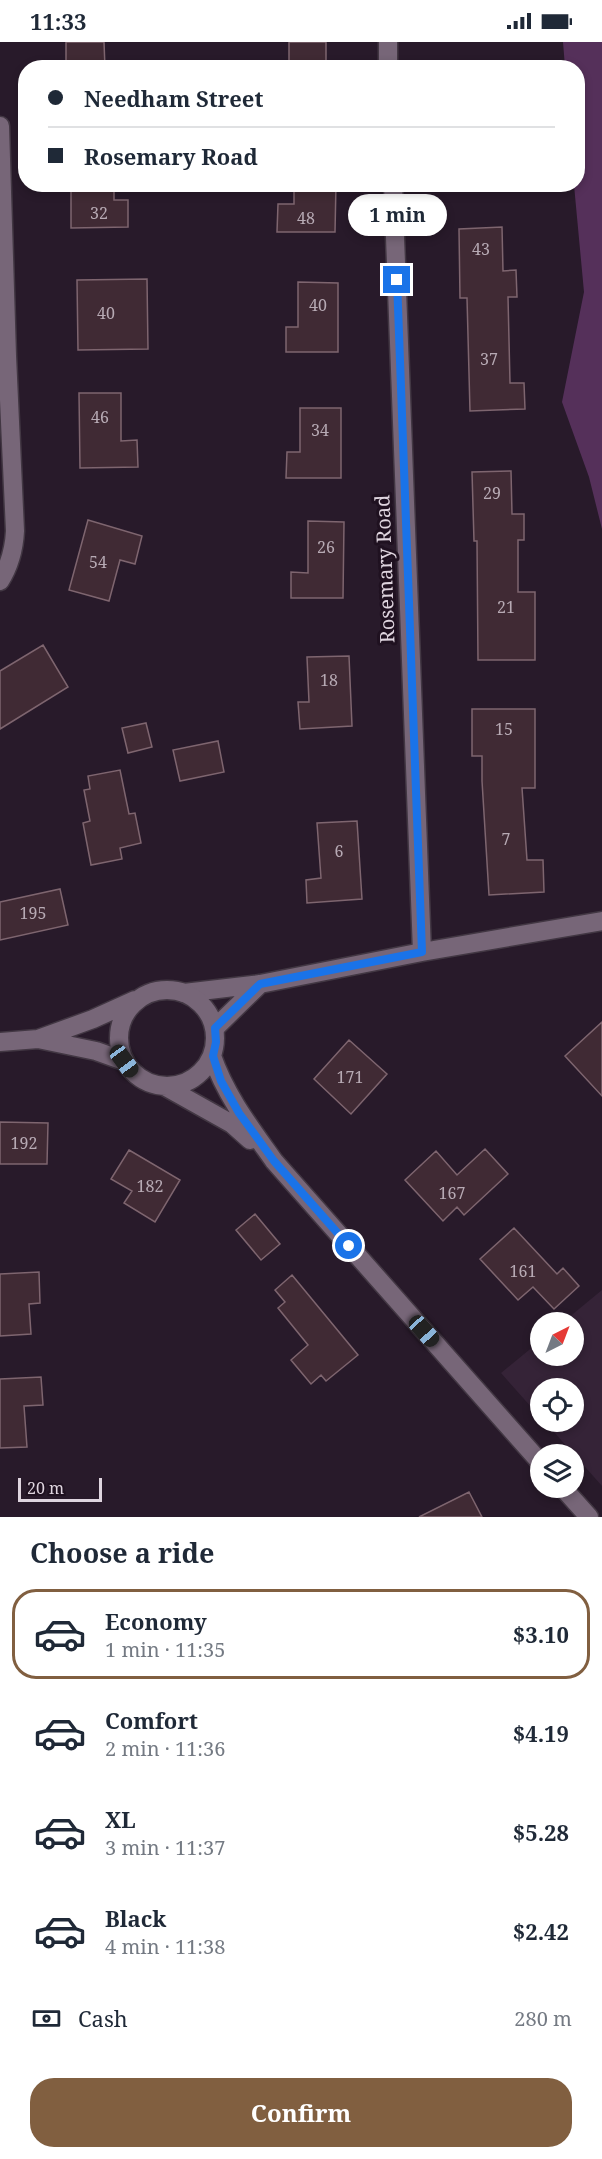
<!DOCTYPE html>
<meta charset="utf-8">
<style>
body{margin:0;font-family:"Noto Serif",serif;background:#f6f6f7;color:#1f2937;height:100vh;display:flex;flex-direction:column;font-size:22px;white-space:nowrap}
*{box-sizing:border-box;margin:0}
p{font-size:20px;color:#747a83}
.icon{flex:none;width:33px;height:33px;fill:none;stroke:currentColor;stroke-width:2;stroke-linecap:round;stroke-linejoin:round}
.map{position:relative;height:1475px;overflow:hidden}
.panel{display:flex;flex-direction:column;background:#fff;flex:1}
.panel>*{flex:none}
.top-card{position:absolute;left:18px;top:18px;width:567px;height:132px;border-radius:24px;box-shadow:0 3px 9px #0003;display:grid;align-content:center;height:132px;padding:0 30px;background:#fff}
.needle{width:39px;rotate:42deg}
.fabs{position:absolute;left:530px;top:1270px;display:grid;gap:12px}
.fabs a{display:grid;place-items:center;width:54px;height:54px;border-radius:50%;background:#fff;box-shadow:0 3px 9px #0003;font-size:30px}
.scale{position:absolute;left:18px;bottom:15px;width:84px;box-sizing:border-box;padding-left:6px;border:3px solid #dfd5df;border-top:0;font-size:16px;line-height:21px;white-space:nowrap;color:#dfd5df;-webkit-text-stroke:4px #1f1120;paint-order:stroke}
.end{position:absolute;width:27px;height:27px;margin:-14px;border:8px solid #1a73e8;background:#fff;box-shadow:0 0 0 3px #fff}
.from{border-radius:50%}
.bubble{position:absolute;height:42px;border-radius:21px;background:#fff;box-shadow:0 3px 9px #0003;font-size:20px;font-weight:700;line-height:42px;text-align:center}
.car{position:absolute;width:18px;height:36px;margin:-18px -9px;border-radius:8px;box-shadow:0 0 4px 2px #0007;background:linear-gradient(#222 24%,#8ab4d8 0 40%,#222 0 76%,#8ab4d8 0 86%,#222 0)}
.top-card b{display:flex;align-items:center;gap:21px;height:57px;font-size:22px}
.top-card b+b{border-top:2px solid #e0e1e3}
.top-card i{width:15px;height:15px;background:#1f2937}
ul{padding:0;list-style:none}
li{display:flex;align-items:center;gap:18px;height:90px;margin:0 12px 9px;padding:0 18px;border:3px solid transparent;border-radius:24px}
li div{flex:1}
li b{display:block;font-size:22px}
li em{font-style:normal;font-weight:700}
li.on{border-color:#815f40}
li>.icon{width:54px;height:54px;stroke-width:1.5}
h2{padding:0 30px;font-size:27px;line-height:72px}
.pay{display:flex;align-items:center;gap:15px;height:66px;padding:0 30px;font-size:22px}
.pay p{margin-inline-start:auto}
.button{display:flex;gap:12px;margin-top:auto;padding:12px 30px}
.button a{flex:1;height:69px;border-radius:24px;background:#815f40;color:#fff;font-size:24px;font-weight:700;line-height:69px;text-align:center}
.status{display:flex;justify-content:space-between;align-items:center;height:42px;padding:0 30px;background:#fff;direction:ltr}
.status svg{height:16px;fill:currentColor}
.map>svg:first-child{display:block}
.built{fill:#352337}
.green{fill:#55305a}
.building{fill:#402a34;stroke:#7e656f;stroke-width:1.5}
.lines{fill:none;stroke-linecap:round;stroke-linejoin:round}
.minor-casing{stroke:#423743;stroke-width:21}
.secondary-casing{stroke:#423743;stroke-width:21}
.minor{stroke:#776678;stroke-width:18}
.secondary{stroke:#776678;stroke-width:18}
.route{stroke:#1a73e8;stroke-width:8}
.labels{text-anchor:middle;stroke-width:6;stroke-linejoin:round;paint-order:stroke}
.number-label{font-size:16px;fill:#b7aab4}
.street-label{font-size:20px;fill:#dfd5df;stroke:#1f1120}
</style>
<div class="status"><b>11:33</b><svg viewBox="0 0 49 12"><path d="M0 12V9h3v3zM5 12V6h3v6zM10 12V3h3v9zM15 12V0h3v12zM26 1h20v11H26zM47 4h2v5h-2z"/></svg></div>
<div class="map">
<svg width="602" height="1475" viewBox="0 0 602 1475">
<rect width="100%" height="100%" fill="#281a2a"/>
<!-- built -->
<path class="built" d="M 602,1248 L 602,1444 L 545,1380 L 573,1380 L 573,1347 L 540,1347 L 540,1375 L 501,1331 L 540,1299 L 540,1314 L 573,1314 L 573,1281 L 562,1281 Z"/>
<!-- green -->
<path class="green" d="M 563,0 L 602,0 L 602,487 L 589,435 L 562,360 L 584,250 L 574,143 L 578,142 L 578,26 L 565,25 Z"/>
<!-- building -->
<path class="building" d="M 66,0 L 104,0 L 105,26 L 66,26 Z
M 289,0 L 326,0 L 326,26 L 289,26 Z
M 71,142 L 114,142 L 114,158 L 128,158 L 128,185 L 71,186 Z
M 294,142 L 336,142 L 335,190 L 277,190 L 278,162 L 294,162 Z
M 502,185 L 503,229 L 516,228 L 517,255 L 508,255 L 510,341 L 524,341 L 525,367 L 470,369 L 467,256 L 460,256 L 459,187 Z
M 147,237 L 148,307 L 78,308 L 77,238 Z
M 298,240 L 338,241 L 338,310 L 286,310 L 286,285 L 298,285 Z
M 79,351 L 121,351 L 121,399 L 137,398 L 138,425 L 80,426 Z
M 300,366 L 341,366 L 341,436 L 286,436 L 287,410 L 300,410 Z
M 511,429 L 512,472 L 524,472 L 524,498 L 518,498 L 518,550 L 535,550 L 535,618 L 478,618 L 477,499 L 474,499 L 472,430 Z
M 88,478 L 142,494 L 135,522 L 120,518 L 109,559 L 69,548 Z
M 308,479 L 344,480 L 343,556 L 291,556 L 291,530 L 308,531 Z
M 43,603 L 68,645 L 0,687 L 0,629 Z
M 349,614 L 352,684 L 300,687 L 298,660 L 309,660 L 307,615 Z
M 472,667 L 535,667 L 535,746 L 522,746 L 527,818 L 543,818 L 544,850 L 489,853 L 482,739 L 482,714 L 472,714 Z
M 146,681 L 152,705 L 128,711 L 122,686 Z
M 218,699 L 224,730 L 180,739 L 173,708 Z
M 120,728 L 129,772 L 135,771 L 141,801 L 120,806 L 122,817 L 91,823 L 83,781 L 90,779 L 84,748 L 90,747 L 88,734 Z
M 357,779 L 362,857 L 307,861 L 306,838 L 321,836 L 317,781 Z
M 60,847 L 68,883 L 0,898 L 0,860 Z
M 602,980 L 602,1054 L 565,1014 Z
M 349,998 L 387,1032 L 351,1072 L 314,1037 Z
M 0,1080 L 48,1081 L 47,1122 L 0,1122 Z
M 485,1107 L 508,1132 L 464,1173 L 457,1165 L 443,1179 L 405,1138 L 436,1109 L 457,1133 Z
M 129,1108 L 180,1138 L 155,1180 L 124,1161 L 132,1149 L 111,1137 Z
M 255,1172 L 280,1202 L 261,1218 L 236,1188 Z
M 514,1186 L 557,1232 L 563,1226 L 579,1244 L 554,1267 L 533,1245 L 518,1258 L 480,1217 Z
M 39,1230 L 40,1261 L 29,1262 L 31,1292 L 0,1294 L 0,1232 Z
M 292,1233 L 358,1313 L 326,1339 L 321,1333 L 311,1342 L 291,1318 L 308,1303 L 278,1266 L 285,1260 L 275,1248 Z
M 41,1335 L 43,1363 L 24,1364 L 27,1405 L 0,1406 L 0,1337 Z
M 469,1450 L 482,1475 L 419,1475 Z"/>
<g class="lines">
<!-- minor casing -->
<g class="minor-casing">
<path id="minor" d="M 388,0 L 388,26
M 0,84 L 7,314 L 15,489 C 14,508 10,523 0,539
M 393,142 L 422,910
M 184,951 L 260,942 L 422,910 L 602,879
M 215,986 L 260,942"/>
</g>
<!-- secondary casing -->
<g class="secondary-casing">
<path id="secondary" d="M119 996a48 48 0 1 1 96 0a48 48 0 1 1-96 0Z
M 38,997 L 96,1009 L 124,1019
M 0,1000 L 38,997 L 93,977 L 135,958
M 212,1014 C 226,1054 250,1085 274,1119 L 540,1420
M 166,1045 L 232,1082 L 250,1098
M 563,1446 L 589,1475"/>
</g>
<!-- minor -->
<use href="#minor" class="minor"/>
<!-- secondary -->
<use href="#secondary" class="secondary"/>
</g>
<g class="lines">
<!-- route -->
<path class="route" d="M 349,1204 L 274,1119 L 239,1071 L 221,1039 L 213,1014 L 216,1000 L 215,986 L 260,942 L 422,910 L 397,238"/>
</g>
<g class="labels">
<!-- number labels -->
<g class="number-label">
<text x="99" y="177">32</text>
<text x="306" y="182">48</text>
<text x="481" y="213">43</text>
<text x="318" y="269">40</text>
<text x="106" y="277">40</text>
<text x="489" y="323">37</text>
<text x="100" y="381">46</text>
<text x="320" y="394">34</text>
<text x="492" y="457">29</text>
<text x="326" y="511">26</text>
<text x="98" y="526">54</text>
<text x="506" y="571">21</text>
<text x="329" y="644">18</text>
<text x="504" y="693">15</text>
<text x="506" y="803">7</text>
<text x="339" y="815">6</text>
<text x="33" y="877">195</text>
<text x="350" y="1041">171</text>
<text x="24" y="1107">192</text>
<text x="150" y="1150">182</text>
<text x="452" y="1157">167</text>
<text x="523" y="1235">161</text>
</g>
<!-- street labels -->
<g class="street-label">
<text transform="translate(385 527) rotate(-92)" y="7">Rosemary Road</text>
</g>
</g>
</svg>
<div class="fabs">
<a><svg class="needle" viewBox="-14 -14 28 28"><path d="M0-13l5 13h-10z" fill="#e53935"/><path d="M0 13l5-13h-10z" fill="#747a83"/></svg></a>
<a><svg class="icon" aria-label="locate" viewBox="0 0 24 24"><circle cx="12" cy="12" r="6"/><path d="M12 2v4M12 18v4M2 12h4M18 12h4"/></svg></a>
<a><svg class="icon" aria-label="layers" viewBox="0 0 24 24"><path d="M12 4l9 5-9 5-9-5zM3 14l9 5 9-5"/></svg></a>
</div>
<div class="scale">20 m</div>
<i class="end from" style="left:349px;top:1204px"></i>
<i class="end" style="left:397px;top:238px"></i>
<div class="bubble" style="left:348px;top:152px;width:99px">1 min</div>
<i class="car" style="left:124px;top:1019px;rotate:144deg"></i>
<i class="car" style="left:424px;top:1289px;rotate:138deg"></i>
<div class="top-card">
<b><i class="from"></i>Needham Street</b>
<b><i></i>Rosemary Road</b>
</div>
</div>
<section class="panel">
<h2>Choose a ride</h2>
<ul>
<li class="on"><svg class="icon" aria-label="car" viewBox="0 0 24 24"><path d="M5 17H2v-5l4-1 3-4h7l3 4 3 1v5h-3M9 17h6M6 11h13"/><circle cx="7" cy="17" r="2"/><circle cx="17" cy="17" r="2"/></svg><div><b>Economy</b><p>1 min · 11:35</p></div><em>$3.10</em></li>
<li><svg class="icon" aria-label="car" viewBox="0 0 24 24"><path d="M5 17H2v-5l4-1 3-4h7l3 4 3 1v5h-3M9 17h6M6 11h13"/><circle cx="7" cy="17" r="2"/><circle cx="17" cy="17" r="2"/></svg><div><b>Comfort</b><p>2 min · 11:36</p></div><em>$4.19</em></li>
<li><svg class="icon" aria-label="car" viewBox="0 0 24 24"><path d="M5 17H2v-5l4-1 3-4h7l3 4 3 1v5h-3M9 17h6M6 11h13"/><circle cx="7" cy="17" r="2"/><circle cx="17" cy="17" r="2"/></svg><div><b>XL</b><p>3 min · 11:37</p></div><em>$5.28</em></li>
<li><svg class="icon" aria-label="car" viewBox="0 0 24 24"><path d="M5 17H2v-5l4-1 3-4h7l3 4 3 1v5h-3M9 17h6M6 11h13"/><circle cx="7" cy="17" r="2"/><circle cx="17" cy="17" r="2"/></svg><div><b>Black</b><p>4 min · 11:38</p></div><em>$2.42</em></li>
</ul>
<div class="pay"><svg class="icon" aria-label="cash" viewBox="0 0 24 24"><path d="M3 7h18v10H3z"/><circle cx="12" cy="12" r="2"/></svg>Cash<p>280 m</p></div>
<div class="button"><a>Confirm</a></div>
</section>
